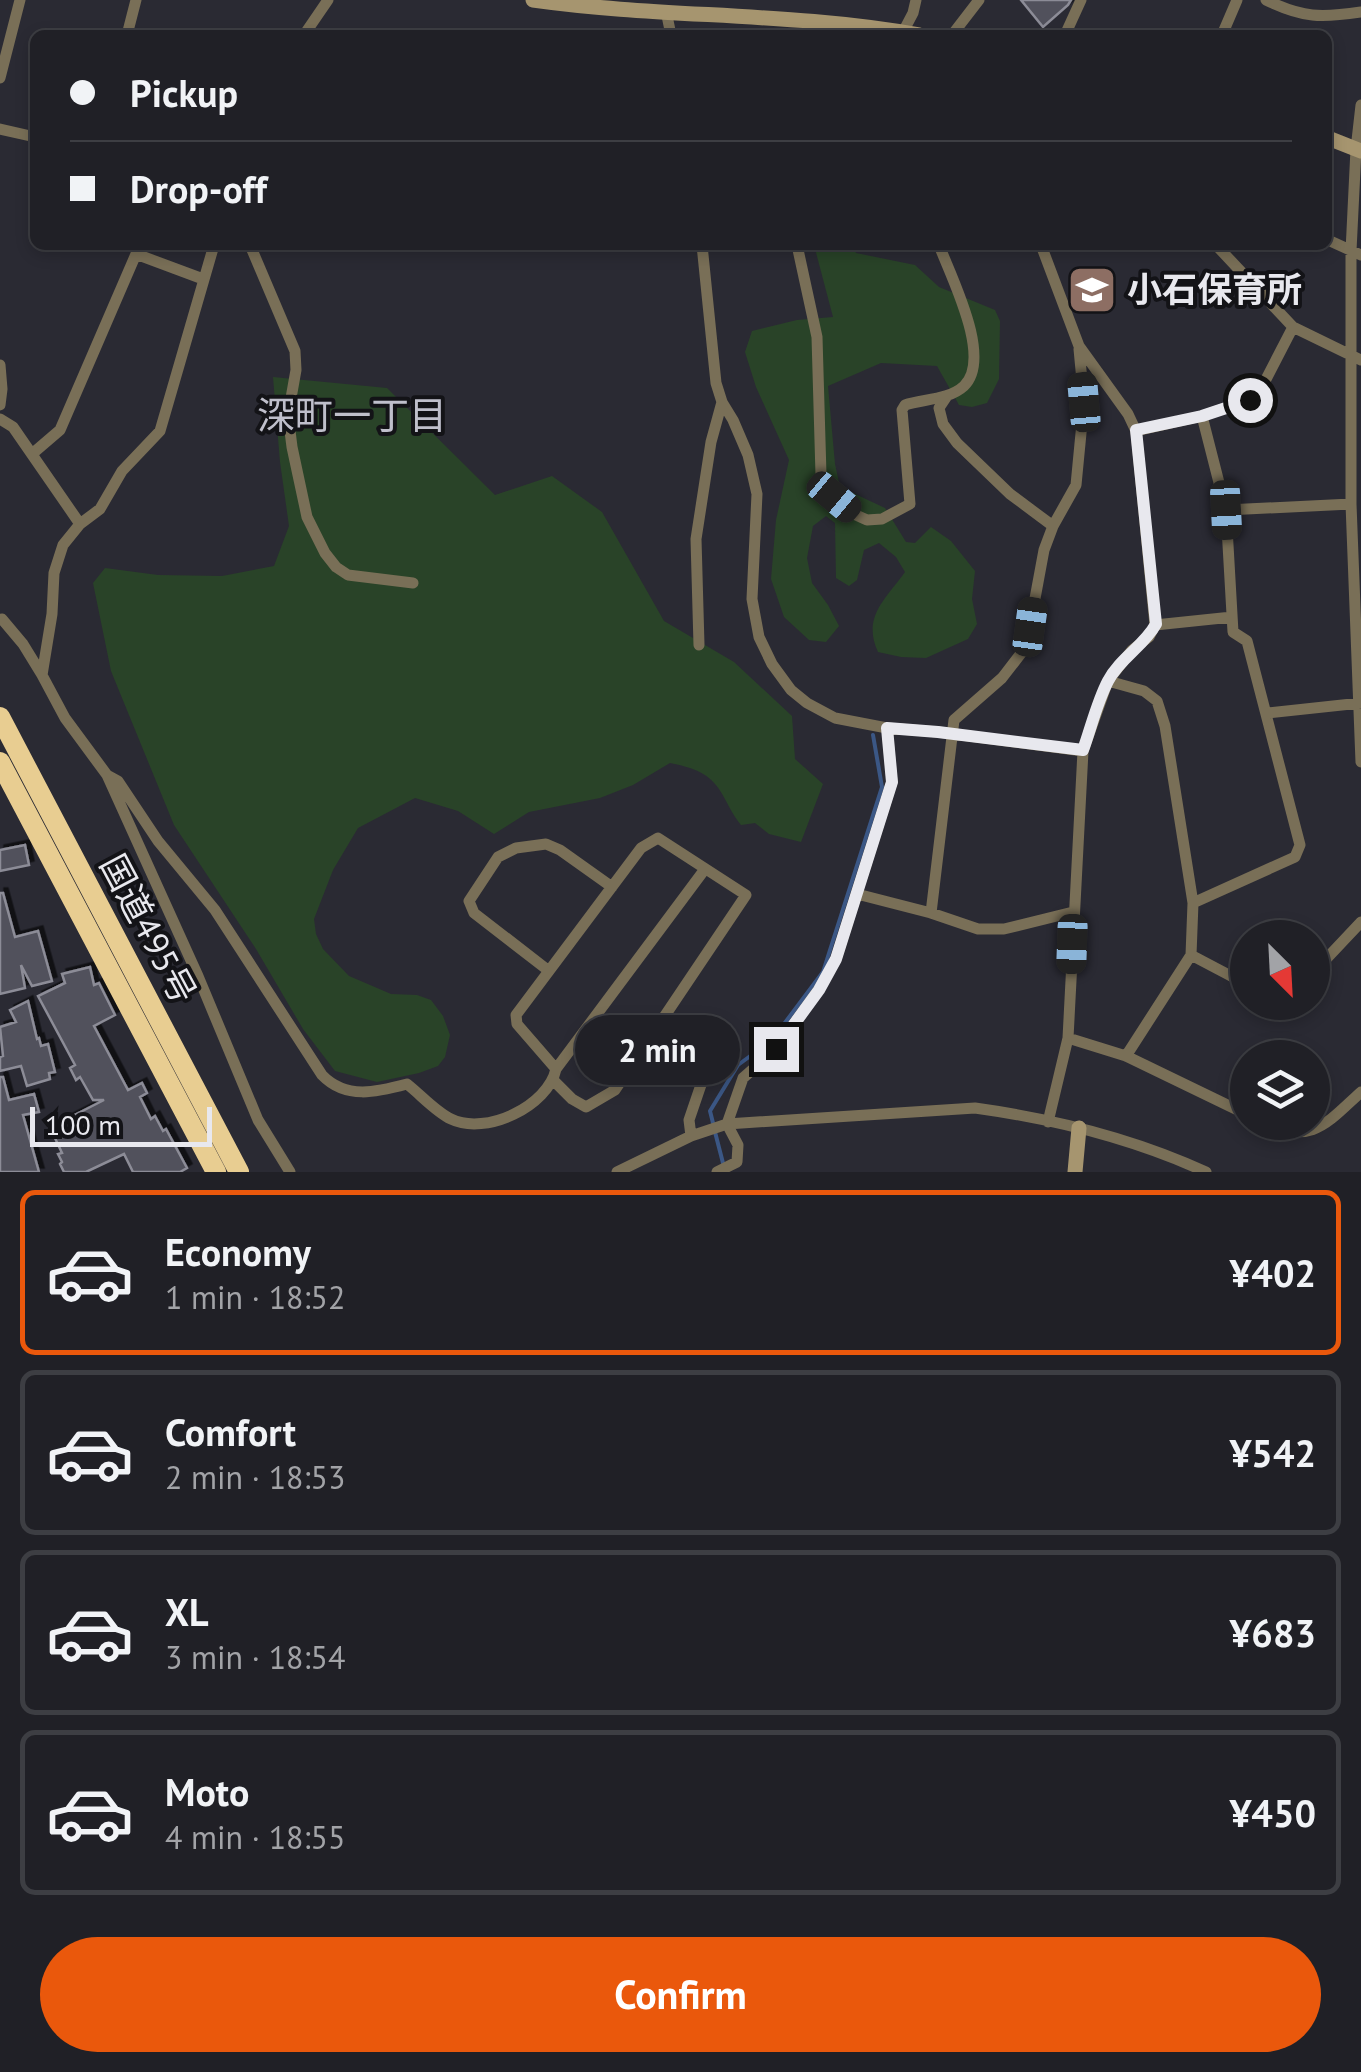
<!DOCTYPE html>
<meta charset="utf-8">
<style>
body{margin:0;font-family:"PT Sans","Noto Sans JP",sans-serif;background:#2d2d32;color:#f1f3f6;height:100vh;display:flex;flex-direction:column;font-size:38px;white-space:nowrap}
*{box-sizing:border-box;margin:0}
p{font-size:32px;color:#a2a3a7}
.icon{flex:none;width:55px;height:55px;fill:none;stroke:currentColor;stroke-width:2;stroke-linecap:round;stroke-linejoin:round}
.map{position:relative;height:1172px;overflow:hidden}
.side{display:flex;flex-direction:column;background:#202026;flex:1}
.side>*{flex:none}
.hud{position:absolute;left:30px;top:30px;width:1302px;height:220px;border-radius:15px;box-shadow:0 5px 15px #0003,0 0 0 2px #3d3e43;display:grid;align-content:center;height:220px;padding:0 40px;background:#202026}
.needle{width:65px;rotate:156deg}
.buttons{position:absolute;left:1230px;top:920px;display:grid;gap:20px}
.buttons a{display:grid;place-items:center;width:100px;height:100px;border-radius:50%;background:#202026;box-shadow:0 5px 15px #0003,0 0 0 2px #3d3e43;font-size:50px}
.scale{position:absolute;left:30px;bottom:25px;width:182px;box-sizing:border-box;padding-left:10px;border:5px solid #e8e8ee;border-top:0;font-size:28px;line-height:35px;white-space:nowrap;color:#e8e8ee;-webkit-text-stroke:8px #131317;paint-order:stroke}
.end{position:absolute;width:45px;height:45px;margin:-22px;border:12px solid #e8e8ee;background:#111;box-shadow:0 0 0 5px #111}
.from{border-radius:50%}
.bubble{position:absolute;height:70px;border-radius:35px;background:#202026;box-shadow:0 5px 15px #0003,0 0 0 2px #3d3e43;font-size:32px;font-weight:600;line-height:70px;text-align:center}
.car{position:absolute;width:30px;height:60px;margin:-30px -15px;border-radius:12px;box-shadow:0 0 8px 2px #0007;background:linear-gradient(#222 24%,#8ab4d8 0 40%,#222 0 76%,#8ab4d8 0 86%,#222 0)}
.hud b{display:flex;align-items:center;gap:35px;height:95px;font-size:38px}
.hud b+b{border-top:2px solid #3d3e43}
.hud i{width:25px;height:25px;background:#f1f3f6}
ul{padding:18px 0 0;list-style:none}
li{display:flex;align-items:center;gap:30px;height:165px;margin:0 20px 15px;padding:0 20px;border:5px solid #3d3e43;border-radius:15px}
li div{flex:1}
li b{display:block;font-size:38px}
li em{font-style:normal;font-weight:600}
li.current{border-color:#ea580c}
li>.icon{width:90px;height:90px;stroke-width:1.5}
.button{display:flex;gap:20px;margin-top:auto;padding:20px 40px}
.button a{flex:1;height:115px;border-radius:60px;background:#ea580c;color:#fff;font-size:40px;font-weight:600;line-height:115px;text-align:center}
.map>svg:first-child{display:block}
.green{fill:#294328}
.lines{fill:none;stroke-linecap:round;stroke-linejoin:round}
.stream{stroke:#3b5785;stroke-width:4}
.building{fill:#51515b;stroke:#8c8c97;stroke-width:2.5;filter:url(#shadow)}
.street{stroke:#796f57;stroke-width:11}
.secondary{stroke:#a6956f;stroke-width:15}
.highway{stroke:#e8cd91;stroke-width:20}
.route{stroke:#e8e8ee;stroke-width:12}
.labels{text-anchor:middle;stroke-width:8;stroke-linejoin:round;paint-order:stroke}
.poi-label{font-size:35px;font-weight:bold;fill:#e8e8ee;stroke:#131317;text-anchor:start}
.street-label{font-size:35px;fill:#e8e8ee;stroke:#131317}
.neighbourhood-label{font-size:38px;fill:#bfbfcb;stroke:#131317}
</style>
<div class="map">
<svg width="1361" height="1172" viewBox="0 0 1361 1172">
<defs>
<filter id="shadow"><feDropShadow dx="4.5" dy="-4.5" stdDeviation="0" flood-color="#0009"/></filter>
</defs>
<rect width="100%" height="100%" fill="#2a2a33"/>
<!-- green -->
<path class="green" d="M 814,245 L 852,245 L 856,253 L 915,265 L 939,287 L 995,310 L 1000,321 L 999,379 L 987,403 L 972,407 L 959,405 L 937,366 L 881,363 L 828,386 L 835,464 L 840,487 L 885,508 L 906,542 L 915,543 L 931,527 L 951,541 L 975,571 L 972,599 L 977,624 L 968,639 L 926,658 L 901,657 L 878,652 C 862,617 885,600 905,572 L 896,557 L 879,543 L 864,550 L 857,580 L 849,586 L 836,578 L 835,523 L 826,516 L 813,526 L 807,558 L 812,583 L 828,605 L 839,626 L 826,642 L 809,640 L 784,617 L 771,579 L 776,520 L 789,460 L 756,387 L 745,352 L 752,331 L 797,320 L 833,317 Z
M 273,377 L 387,388 L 495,495 L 552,476 L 602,512 L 664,621 L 734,662 L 792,716 L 795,759 L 823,784 L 801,842 L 769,834 L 755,823 L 741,825 C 731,813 727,801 719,789 C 707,771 689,767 670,763 L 633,785 L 600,798 L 529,812 L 494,834 L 458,811 L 415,798 L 358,828 L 333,870 L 314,919 L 316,934 L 323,949 L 349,976 L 391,994 L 417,995 L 431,1000 L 443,1016 L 450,1035 L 445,1057 L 438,1066 L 419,1073 L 377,1082 L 335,1071 L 303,1029 L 256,949 L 174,825 L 111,671 L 93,583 L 105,568 L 158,575 L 222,576 L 274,566 L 289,526 L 280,462 Z"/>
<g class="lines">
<!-- stream -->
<path class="stream" d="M 713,1123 L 710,1111 L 738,1065 L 772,1040 L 823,972 L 882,787 L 873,735
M 715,1132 L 724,1167"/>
</g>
<!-- building -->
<path class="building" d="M 1021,0 L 1071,0 L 1068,5 L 1043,27 Z
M 25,845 L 29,865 L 0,871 L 0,850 Z
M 0,893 L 3,893 L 15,937 L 38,931 L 52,981 L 32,986 L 21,965 L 25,988 L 0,994 Z
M 90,967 L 94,985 L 99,983 L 115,1015 L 94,1026 L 128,1090 L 142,1083 L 147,1093 L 140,1097 L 151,1119 L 155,1116 L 163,1131 L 166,1129 L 187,1168 L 180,1172 L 133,1172 L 124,1154 L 86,1172 L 64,1172 L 60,1164 L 62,1162 L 58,1154 L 62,1153 L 54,1136 L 57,1134 L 53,1126 L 104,1100 L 93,1100 L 80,1077 L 76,1080 L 70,1068 L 75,1065 L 38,996 L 65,983 L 62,974 Z
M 28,1001 L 37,1039 L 39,1038 L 41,1046 L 48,1044 L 55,1072 L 49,1073 L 50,1079 L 27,1086 L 21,1066 L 0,1071 L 0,1057 L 3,1056 L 0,1027 L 16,1022 L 10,1010 Z
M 0,1077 L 3,1077 L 9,1100 L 34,1094 L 39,1112 L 23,1115 L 39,1172 L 0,1172 Z"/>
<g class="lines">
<!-- street -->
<path class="street" d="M 1266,0 C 1303,18 1321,18 1361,12
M 666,11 L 671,35
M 903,32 L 913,13 L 916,0
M 127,35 L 136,0
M 304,35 L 328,0
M 952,35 L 979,0
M 1065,35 L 1081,0
M 1222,35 L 1237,0
M 0,78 L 20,0
M 1361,105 L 1356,149 L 1351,251 L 1351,504 L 1361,762
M 0,129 L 35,137
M 1328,240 L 1361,255
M 214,245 L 160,431 L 122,471 L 100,509 L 80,524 L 63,545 L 54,573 L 52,614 L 42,675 L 65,718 L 107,775 L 198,976 L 258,1120 L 290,1172
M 250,245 L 295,351 L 296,370 L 288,415 L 292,447 L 307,517 L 325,553 L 336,567 L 348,575 L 413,583
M 702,245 L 716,383 L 722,402 L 733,420 L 748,455 L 757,494 L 752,599 L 759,637 L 772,664 L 791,690 L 807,703 L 835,718 L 887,728 L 938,732 L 1083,751
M 797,245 L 817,337 L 821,475 L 835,497 L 856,515 L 867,520 L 882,519 L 910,504 L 902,410 L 905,405 C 923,399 949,400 964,386 C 993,358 951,277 939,245
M 1041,245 L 1079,346 L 1128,414 L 1136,431 L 1155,625 L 1149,637 L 1132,650 L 1108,681 L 1083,751 L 1068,1038 L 1048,1122
M 1216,245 L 1293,327 L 1361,360
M 0,365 L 2,389 L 0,405
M 947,396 L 939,408 L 943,424 L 957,443 L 1010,494 L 1053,526
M 0,419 L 13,427 L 80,524
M 1136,431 L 1202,416 L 1249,400 L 1262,387 L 1293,327
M 32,454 L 60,430 L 136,254 L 203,279
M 1226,510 L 1351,504
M 2,619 L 23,644 L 42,675
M 1155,625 L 1232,617
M 699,645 L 696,539 L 711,442 L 722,402
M 1108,681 L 1144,691 L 1157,701 L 1165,726 L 1193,903 L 1191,955 L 1126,1056
M 1267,713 L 1361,703
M 107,775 L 118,781 L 158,841 L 215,910 L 322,1075 C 346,1100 377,1092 407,1084 C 421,1095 436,1112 451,1119 C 486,1136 548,1106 556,1069 L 705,869
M 857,894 L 931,913 L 978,929 L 1004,929 L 1073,912
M 1193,903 L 1295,857 L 1300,845 L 1247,641 L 1233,632 L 1226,510 L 1202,416
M 931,913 L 954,720 L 1002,678 L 1026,647 L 1044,550 L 1053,526 L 1076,485 L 1084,402 L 1079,349
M 1191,955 L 1248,985
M 549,971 L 474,913 L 469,901 L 498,857 L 516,848 L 546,844 L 560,850 L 612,887
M 1312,974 L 1361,922
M 664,1017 L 705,1073 L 689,1120 L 691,1136
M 1068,1038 L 1126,1056 L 1248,1115
M 554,1081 L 572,1099 L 586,1107 L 615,1090 L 746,895 L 658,838 L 641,848 L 516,1015 L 517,1024 L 556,1069
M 1263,1122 C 1311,1146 1327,1123 1361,1092
M 727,1124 L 743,1078 L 776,1049 L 819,989 L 836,959 L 892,782 L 887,728
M 617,1172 L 691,1136 L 727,1124 L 975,1108 C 1054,1119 1134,1139 1206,1172
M 717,1172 L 737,1162 L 738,1145 L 727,1124"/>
<!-- secondary -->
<path class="secondary" d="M 533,0 C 661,18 792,12 919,35
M 1328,138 L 1361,151
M 1075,1172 L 1079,1128"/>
<!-- highway -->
<path class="highway" d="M 0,717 L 239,1172
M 0,762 L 216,1172"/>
</g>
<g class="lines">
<!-- route -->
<path class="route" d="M 776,1049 L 819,990 L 836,959 L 892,782 L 887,728 L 938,732 L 1083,750 C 1091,728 1097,702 1108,681 C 1120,658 1144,646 1156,624 L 1136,430 L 1202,416 L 1250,400"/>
</g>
<!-- icons -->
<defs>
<g id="school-square" transform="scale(2.5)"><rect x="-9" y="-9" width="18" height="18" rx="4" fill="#8d6e63" stroke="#131317"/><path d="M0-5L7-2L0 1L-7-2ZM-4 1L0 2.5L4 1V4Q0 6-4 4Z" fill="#fff"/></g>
</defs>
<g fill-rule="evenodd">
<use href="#school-square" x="1092" y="290"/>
</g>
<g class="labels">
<!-- poi labels -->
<g class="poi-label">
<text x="1127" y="302">小石保育所</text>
</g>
<!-- street labels -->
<g class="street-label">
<text transform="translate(148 929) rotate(62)" y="12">国道495号</text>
</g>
<!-- neighbourhood labels -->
<g class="neighbourhood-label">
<text x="352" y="429">深町一丁目</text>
</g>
</g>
</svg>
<div class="buttons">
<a><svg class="needle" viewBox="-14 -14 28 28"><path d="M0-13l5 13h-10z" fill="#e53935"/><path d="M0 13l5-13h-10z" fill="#a2a3a7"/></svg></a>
<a><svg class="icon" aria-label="layers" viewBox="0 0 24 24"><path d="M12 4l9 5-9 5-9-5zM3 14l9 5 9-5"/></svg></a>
</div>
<div class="scale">100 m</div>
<i class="end from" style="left:1250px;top:400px"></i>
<i class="end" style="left:776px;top:1049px"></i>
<div class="bubble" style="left:575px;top:1015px;width:165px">2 min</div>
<i class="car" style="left:1084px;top:402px;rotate:355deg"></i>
<i class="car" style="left:834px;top:497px;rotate:130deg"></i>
<i class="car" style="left:1226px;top:510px;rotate:177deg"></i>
<i class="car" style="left:1030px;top:627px;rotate:8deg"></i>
<i class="car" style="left:1072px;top:944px;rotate:182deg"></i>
<div class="hud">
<b><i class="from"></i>Pickup</b>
<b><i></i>Drop-off</b>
</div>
</div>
<section class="side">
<ul>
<li class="current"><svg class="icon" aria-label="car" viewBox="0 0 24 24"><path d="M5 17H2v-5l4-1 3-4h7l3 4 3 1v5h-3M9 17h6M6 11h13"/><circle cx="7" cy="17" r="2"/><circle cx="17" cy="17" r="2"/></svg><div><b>Economy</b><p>1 min · 18:52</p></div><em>¥402</em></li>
<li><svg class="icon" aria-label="car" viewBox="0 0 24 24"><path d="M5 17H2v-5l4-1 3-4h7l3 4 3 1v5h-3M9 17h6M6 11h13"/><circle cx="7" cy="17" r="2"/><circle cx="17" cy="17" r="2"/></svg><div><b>Comfort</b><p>2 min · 18:53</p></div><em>¥542</em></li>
<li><svg class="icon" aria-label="car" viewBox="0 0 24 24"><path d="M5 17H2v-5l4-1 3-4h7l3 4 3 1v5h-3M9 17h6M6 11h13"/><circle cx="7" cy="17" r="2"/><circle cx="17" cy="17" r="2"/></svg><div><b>XL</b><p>3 min · 18:54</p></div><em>¥683</em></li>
<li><svg class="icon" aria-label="car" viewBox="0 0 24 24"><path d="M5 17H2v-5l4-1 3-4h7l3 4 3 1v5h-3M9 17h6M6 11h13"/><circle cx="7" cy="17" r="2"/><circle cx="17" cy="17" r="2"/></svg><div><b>Moto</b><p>4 min · 18:55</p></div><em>¥450</em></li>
</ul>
<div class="button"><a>Confirm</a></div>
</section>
